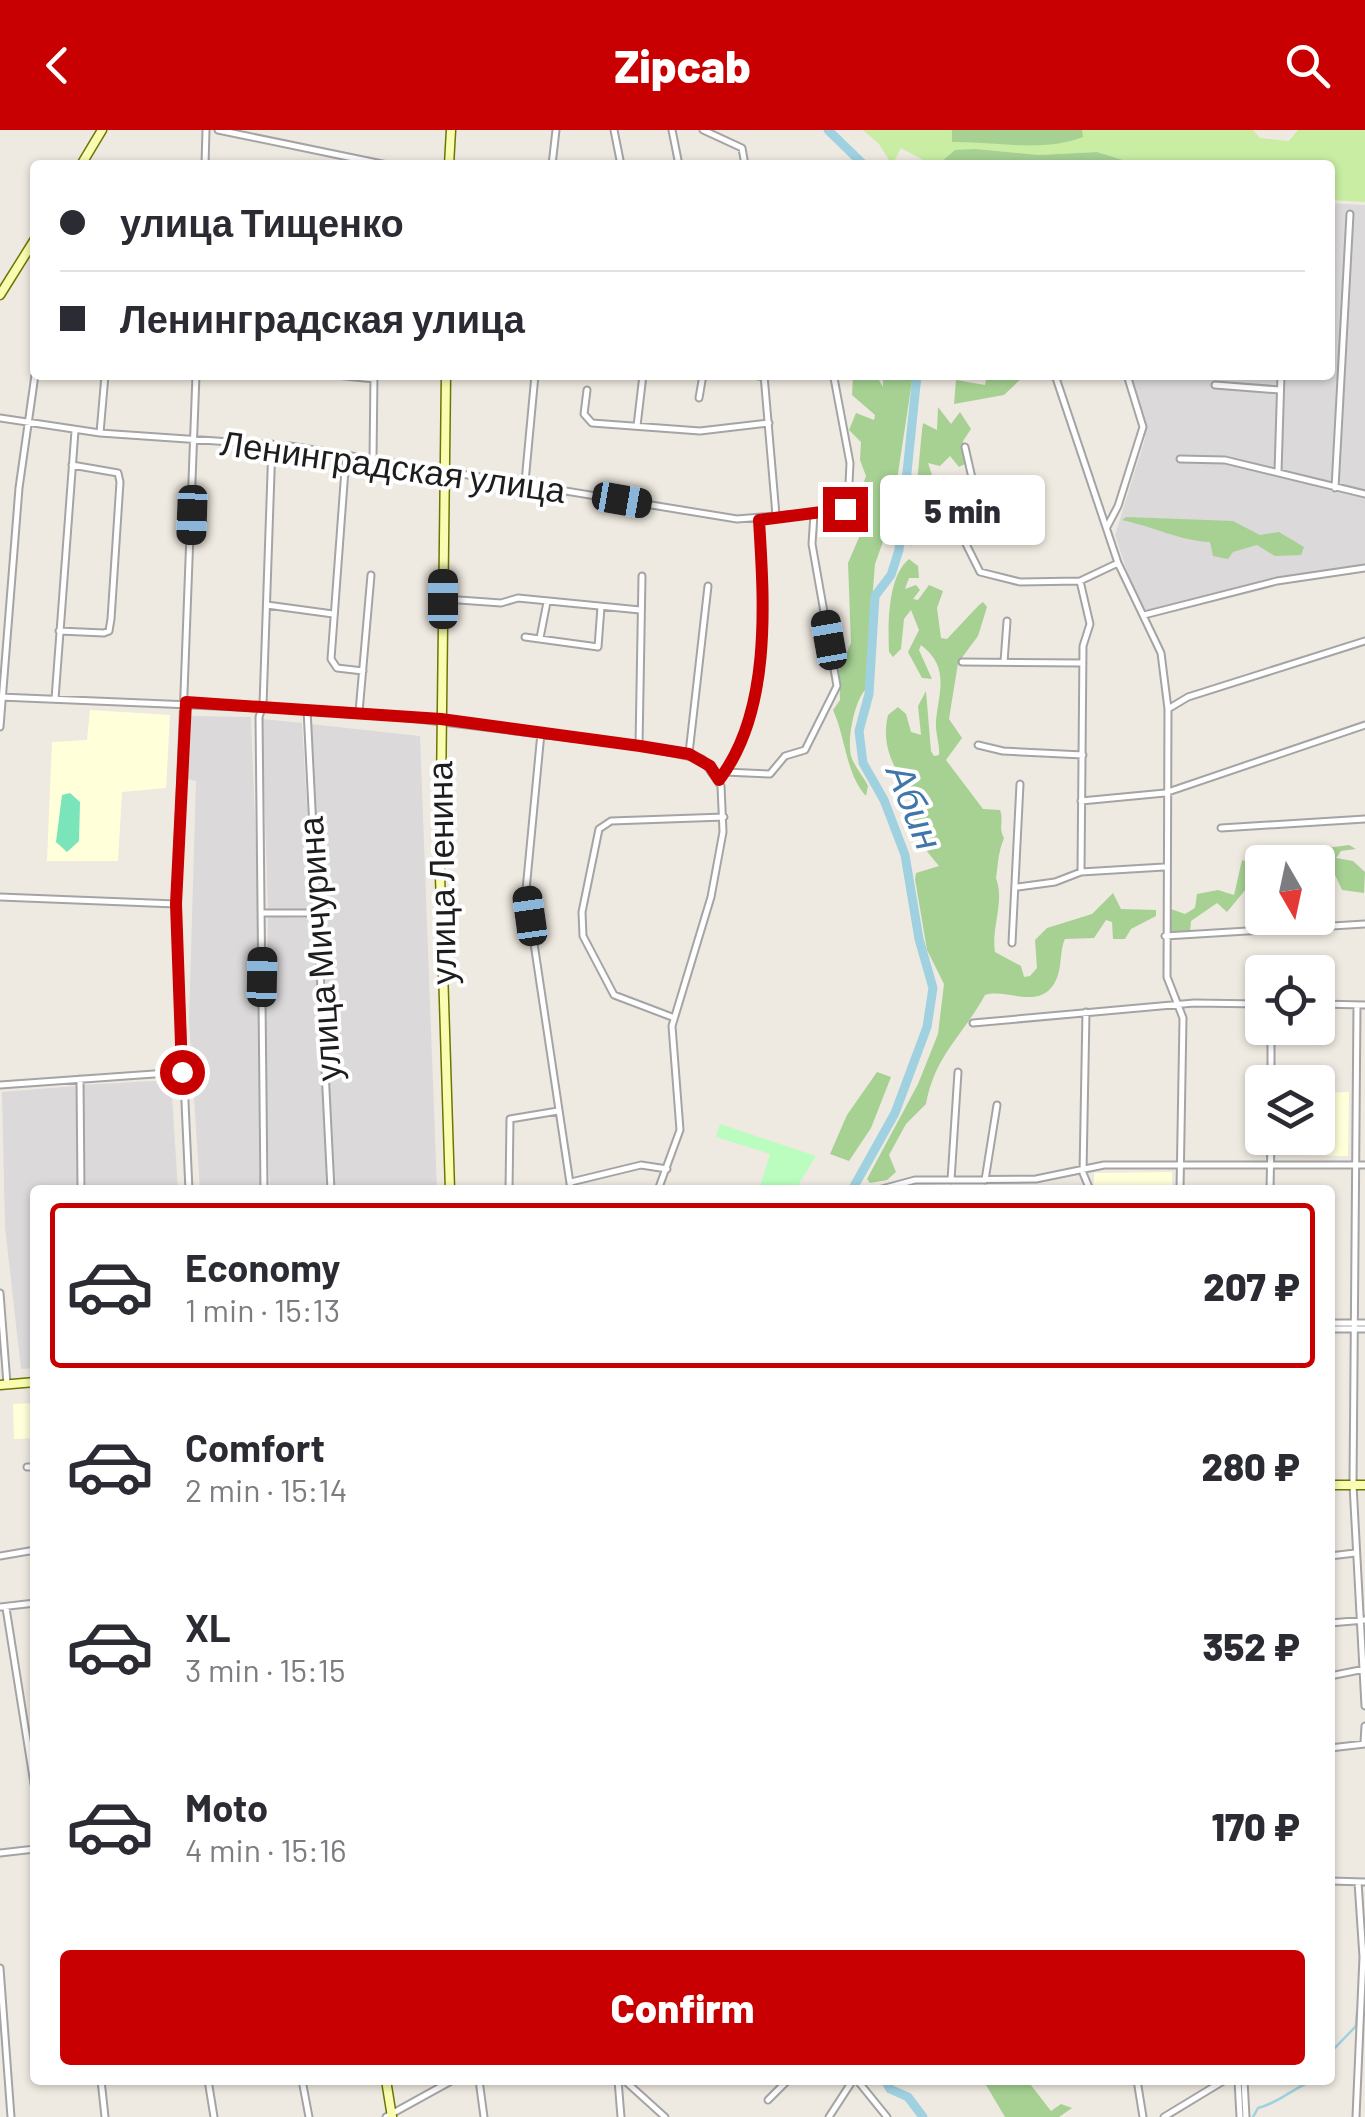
<!DOCTYPE html>
<meta charset="utf-8">
<style>
body{margin:0;font-family:Barlow,sans-serif;background:#f2f2f3;color:#2b2b33;height:100vh;display:flex;flex-direction:column;font-size:38px;white-space:nowrap}
*{box-sizing:border-box;margin:0}
p{font-size:32px;color:#7c7c81}
.icon{flex:none;width:55px;height:55px;fill:none;stroke:currentColor;stroke-width:2;stroke-linecap:round;stroke-linejoin:round}
.map{position:relative;flex:1;overflow:hidden}
.details{position:absolute;left:30px;top:1055px;width:1305px;height:900px;display:flex;flex-direction:column;background:#fff;border-radius:10px;box-shadow:0 2px 8px #0004}
.details>*{flex:none}
.hud{position:absolute;left:30px;top:30px;width:1305px;height:220px;border-radius:10px;box-shadow:0 2px 8px #0004;display:grid;align-content:center;height:220px;padding:0 30px;background:#fff}
.needle{width:65px;rotate:171deg}
.buttons{position:absolute;left:1245px;top:715px;display:grid;gap:20px}
.buttons a{display:grid;place-items:center;width:90px;height:90px;border-radius:10px;background:#fff;box-shadow:0 2px 8px #0004;font-size:50px}
.end{position:absolute;width:45px;height:45px;margin:-22px;border:12px solid #c90001;background:#fff;box-shadow:0 0 0 5px #fff}
.from{border-radius:50%}
.bubble{position:absolute;height:70px;border-radius:10px;background:#fff;box-shadow:0 2px 8px #0004;font-size:32px;font-weight:800;line-height:70px;text-align:center}
.car{position:absolute;width:30px;height:60px;margin:-30px -15px;border-radius:12px;box-shadow:0 0 8px 2px #0007;background:linear-gradient(#222 24%,#8ab4d8 0 40%,#222 0 76%,#8ab4d8 0 86%,#222 0)}
.hud b{display:flex;align-items:center;gap:35px;height:95px;font-size:38px}
.hud b+b{border-top:2px solid #e1e1e2}
.hud i{width:25px;height:25px;background:#2b2b33}
ul{padding:18px 0 0;list-style:none}
li{display:flex;align-items:center;gap:30px;height:165px;margin:0 20px 15px;padding:0 10px;border:5px solid transparent;border-radius:10px}
li div{flex:1}
li b{display:block;font-size:38px}
li em{font-style:normal;font-weight:800}
li.on{border-color:#c90001}
li>.icon{width:90px;height:90px;stroke-width:1.5}
.action{display:flex;gap:20px;margin-top:auto;padding:20px 30px}
.action a{flex:1;height:115px;border-radius:10px;background:#c90001;color:#fff;font-size:40px;font-weight:800;line-height:115px;text-align:center}
header{display:flex;justify-content:space-between;align-items:center;height:130px;padding:0 30px;background:#c90001;color:#fff;font-size:45px;font-weight:800}
.map>svg:first-child{display:block}
.residential{fill:#dbd9d9}
.education{fill:#ffffda}
.grass{fill:#c8eda3}
.forest{fill:#a6d193}
.park{fill:#bafdbf}
.pitch{fill:#7ae4ba}
.lines{fill:none;stroke-linecap:round;stroke-linejoin:round}
.stream{stroke:#9fd1e0;stroke-width:2.5}
.river{stroke:#9fd1e0;stroke-width:9}
.minor-casing{stroke:#a4a4a4;stroke-width:9}
.secondary-casing{stroke:#6b7700;stroke-width:11}
.minor{stroke:#fff;stroke-width:5}
.secondary{stroke:#fafdb1;stroke-width:8}
.route{stroke:#c90001;stroke-width:12}
.labels{text-anchor:middle;stroke-width:8;stroke-linejoin:round;paint-order:stroke}
.street-label{font-size:35px;fill:#1d1d1d;stroke:#fff}
.water-label{font-size:38px;font-style:italic;fill:#4076aa;stroke:#fff}
</style>
<header><svg class="icon" aria-label="back" viewBox="0 0 24 24"><path d="M15 5l-7 7 7 7"/></svg>Zipcab<svg class="icon" aria-label="search" viewBox="0 0 24 24"><circle cx="10" cy="10" r="6"/><path d="M15 15l6 6"/></svg></header>
<div class="map">
<svg width="1365" height="1987" viewBox="0 0 1365 1987">
<rect width="100%" height="100%" fill="#efeae1"/>
<!-- residential -->
<path class="residential" d="M 1330,73 L 1365,75 L 1365,437 L 1257,454 L 1147,483 L 1132,456 L 1115,405 L 1145,309 L 1146,292 L 1130,245 L 1330,245 Z
M 188,586 L 251,587 L 259,795 L 260,1060 L 200,1060 L 189,890 L 196,651 L 184,648 Z
M 262,589 L 302,593 L 313,779 L 268,780 Z
M 310,594 L 420,606 L 437,1060 L 333,1060 Z
M 268,787 L 311,788 L 324,933 L 327,1060 L 270,1060 L 265,951 Z
M 171,950 L 178,1060 L 86,1060 L 82,955 Z
M 76,956 L 77,1060 L 35,1060 L 35,1238 L 21,1239 L 5,1097 L 2,962 Z"/>
<!-- education -->
<path class="education" d="M 90,580 L 170,585 L 166,658 L 122,662 L 118,731 L 47,731 L 52,612 L 87,610 Z
M 1349,962 L 1348,1026 L 1295,1025 L 1295,1008 L 1318,1008 L 1318,963 Z
M 1172,1042 L 1172,1060 L 1094,1060 L 1094,1043 Z
M 35,1273 L 35,1308 L 14,1309 L 13,1274 Z"/>
<!-- grass -->
<path class="grass" d="M 863,0 L 1253,0 L 1260,8 L 1289,11 L 1298,0 L 1365,0 L 1365,72 L 1330,70 L 1330,56 L 1335,52 L 1330,51 L 1330,35 L 1139,35 L 1097,22 L 1039,25 L 976,19 L 941,33 L 945,35 L 922,35 L 925,31 L 901,18 L 892,35 L 879,14 Z"/>
<!-- forest -->
<path class="forest" d="M 952,0 L 1082,0 L 1083,7 C 1041,23 995,11 952,12 Z
M 976,19 L 1039,25 L 1097,22 L 1139,35 L 940,33 L 955,20 Z
M 853,245 L 876,245 L 883,257 L 883,245 L 913,245 L 891,389 L 875,434 L 865,560 C 854,573 847,609 851,626 C 854,636 864,647 868,656 L 866,666 C 846,645 845,605 833,580 L 840,570 L 839,540 L 851,513 L 848,433 L 860,405 L 856,375 L 866,346 L 860,330 L 861,312 L 849,300 L 856,283 L 874,290 L 875,285 L 852,265 Z
M 987,245 L 1025,245 L 1004,265 L 954,274 L 956,250 L 985,255 Z
M 938,277 L 951,294 L 960,282 L 971,299 L 963,311 L 965,334 L 959,337 L 950,326 L 940,336 L 928,333 L 932,345 L 924,354 L 921,406 L 911,416 L 922,300 L 923,293 L 937,300 Z
M 1126,387 L 1233,391 L 1260,405 L 1279,402 L 1304,417 L 1301,425 L 1275,426 L 1257,415 L 1233,422 L 1228,429 L 1213,426 L 1210,412 C 1181,411 1151,396 1122,390 Z
M 909,429 L 918,436 L 919,448 L 909,448 L 905,459 L 916,455 L 920,460 L 913,469 L 918,470 L 929,455 L 943,461 L 937,478 L 941,508 L 947,509 L 979,475 L 983,472 L 987,477 L 978,506 L 958,533 L 949,589 L 962,608 L 946,630 L 983,679 L 1000,680 C 1004,690 998,698 1004,708 C 998,723 998,734 996,748 C 1005,771 991,798 995,822 L 1021,836 L 1024,847 L 1030,846 L 1037,838 L 1035,810 L 1047,798 L 1092,784 L 1113,763 L 1121,779 L 1156,780 L 1156,786 L 1131,799 L 1125,809 L 1113,809 L 1112,792 L 1106,790 L 1094,808 L 1065,809 C 1059,821 1063,840 1054,854 C 1037,880 1007,858 985,865 C 962,907 935,925 926,974 L 906,994 L 889,1025 L 896,1042 L 887,1050 L 870,1053 L 867,1049 L 918,954 L 938,904 L 944,854 L 927,820 L 915,749 L 916,743 L 939,736 C 929,724 919,713 914,697 C 912,689 915,682 912,674 C 901,643 879,623 888,585 L 898,577 L 906,584 L 911,602 L 921,605 L 918,576 L 926,561 L 931,621 L 934,626 L 939,625 C 940,614 935,603 936,591 C 939,561 950,537 921,515 L 919,520 L 932,549 L 922,548 L 908,522 L 919,500 L 911,480 L 904,489 L 901,519 L 893,527 L 889,522 C 888,496 887,447 909,429 Z
M 1349,715 L 1356,719 L 1341,721 L 1336,728 L 1353,731 L 1365,742 L 1364,763 L 1342,760 L 1330,734 L 1318,744 L 1318,732 L 1282,732 L 1289,723 Z
M 1266,728 L 1271,732 L 1262,732 L 1262,751 L 1251,753 L 1227,782 L 1217,773 L 1191,791 L 1190,802 L 1170,803 L 1171,779 L 1185,784 L 1195,778 L 1197,764 L 1218,760 L 1234,765 L 1242,730 L 1256,735 Z
M 877,942 L 891,947 L 871,998 L 849,1031 L 830,1024 L 847,985 Z
M 983,1950 L 1027,1950 L 1051,1981 L 1061,1974 L 1072,1978 L 1059,1987 L 1005,1987 Z"/>
<!-- park -->
<path class="park" d="M 720,994 L 816,1026 L 795,1060 L 759,1060 L 770,1024 L 716,1007 Z"/>
<!-- pitch -->
<path class="pitch" d="M 70,663 L 80,672 L 79,711 L 67,722 L 56,712 L 62,665 Z"/>
<g class="lines">
<!-- stream -->
<path class="stream" d="M 1330,1923 L 1356,1896 L 1357,1883 L 1365,1881
M 1253,1987 L 1258,1978 C 1282,1972 1294,1956 1316,1950"/>
<!-- river -->
<path class="river" d="M 828,0 L 864,35
M 852,1060 L 895,983 L 927,897 L 933,858 L 919,809 L 905,725 L 884,670 L 863,633 L 859,601 L 869,564 L 875,466 L 891,445 L 899,420 L 917,245
M 885,1950 L 890,1959 L 908,1967 L 923,1987"/>
<!-- minor casing -->
<g class="minor-casing">
<path id="minor" d="M 218,0 L 387,35
M 614,0 L 621,35
M 672,0 L 679,35
M 703,0 L 742,18 L 745,35
M 205,35 L 206,0
M 552,35 L 556,0
M 336,245 L 374,249
M 754,245 L 764,247
M 764,245 L 776,385
M 1055,245 L 1118,433 L 1161,523 L 1168,579 L 1167,847 L 1183,888 L 1180,1060
M 1215,255 L 1280,260
M 587,260 L 584,284 L 592,293 L 700,301 L 769,293
M 699,268 L 703,245
M 0,288 L 100,303 L 290,316 L 737,389 L 839,381 L 848,374 L 850,333 L 834,248
M 637,296 L 643,245
M 100,303 L 105,245
M 965,317 L 972,348 L 955,392 L 980,442 L 1020,452 L 1080,451 L 1118,433
M 346,326 L 331,529 L 337,538 L 363,541
M 373,329 L 374,245
M 1180,329 L 1225,330 L 1365,364
M 1278,342 L 1281,245
M 525,352 L 535,245
M 1335,358 L 1350,84
M 1107,397 L 1118,376 L 1143,297 L 1127,245
M 1080,451 L 1090,494 L 1083,516 L 1081,742
M 445,469 L 501,473 L 518,468 L 640,480
M 267,475 L 333,484
M 1144,485 L 1277,451 L 1365,438
M 59,501 L 104,503 L 109,501 L 111,489 L 120,352 L 118,343 L 72,335
M 525,507 L 598,517 L 601,477
M 540,508 L 547,472
M 962,532 L 1083,533
M 1004,532 L 1007,491
M 0,567 L 359,582 L 639,616 L 702,629 L 721,656 L 723,702 L 711,767 L 672,896 L 680,1000 L 658,1060
M 55,569 L 75,301
M 307,579 L 331,1060
M 1168,579 L 1188,567 L 1365,511
M 359,582 L 371,445
M 0,597 L 19,358 L 35,245
M 541,603 L 526,760 L 571,1060
M 978,615 L 1003,621 L 1083,625
M 639,616 L 642,446
M 689,623 L 708,456
M 725,642 L 770,644 L 785,626 L 805,620 L 837,556 L 812,414 L 814,384
M 719,650 C 772,581 764,472 759,390
M 1081,671 L 1165,663 L 1365,595
M 1221,698 L 1365,689
M 1018,757 L 1055,752 L 1081,742 L 1164,737
M 0,767 L 176,774
M 264,783 L 316,783
M 1165,806 L 1365,794
M 1012,813 L 1020,654
M 1318,874 L 1365,875
M 1357,875 L 1353,1355 L 1365,1576
M 1086,882 L 1083,1043 L 1090,1060
M 672,887 L 614,865 L 583,806 L 582,782 L 599,699 L 611,691 L 724,687
M 973,893 L 1194,873 L 1262,874
M 80,949 L 81,1060
M 1271,952 L 1271,898
M 0,955 L 182,942
M 951,1050 L 958,942
M 985,1050 L 997,975
M 571,1052 L 641,1035 L 667,1039
M 189,1060 L 176,774 L 196,245
M 264,1060 L 259,587 L 263,575 L 272,314
M 509,1060 L 510,989 L 558,981
M 878,1060 L 915,1050 L 1036,1049 L 1104,1035 L 1365,1035
M 1270,1060 L 1271,1008
M 0,1163 L 7,1254
M 1330,1193 L 1365,1193
M 1330,1199 L 1365,1199
M 27,1337 L 35,1337
M 0,1426 L 35,1420
M 1330,1426 L 1355,1423
M 0,1477 L 35,1473
M 6,1478 L 35,1660
M 1330,1493 L 1365,1490
M 1330,1546 L 1365,1539
M 1364,1612 L 1365,1596
M 1330,1618 L 1365,1614
M 0,1723 L 35,1719
M 1330,1751 L 1365,1752
M 0,1838 L 11,1987
M 101,1950 L 105,1987
M 208,1950 L 214,1987
M 302,1950 L 309,1987
M 479,1950 L 484,1987
M 618,1950 L 621,1987
M 624,1950 L 665,1987
M 857,1950 L 887,1987
M 1137,1950 L 1143,1987
M 1238,1950 L 1240,1987
M 1244,1950 L 1246,1987
M 768,1970 L 788,1950
M 386,1987 L 453,1950
M 829,1987 L 853,1950
M 1164,1987 L 1225,1950
M 1356,1987 L 1363,1827 L 1358,1752"/>
</g>
<!-- secondary casing -->
<g class="secondary-casing">
<path id="secondary" d="M 81,35 L 102,0
M 449,35 L 451,0
M 0,165 L 35,109
M 446,245 L 440,745 L 450,1060
M 0,1255 L 35,1252
M 1330,1355 L 1365,1355
M 386,1950 L 392,1987"/>
</g>
<!-- minor -->
<use href="#minor" class="minor"/>
<!-- secondary -->
<use href="#secondary" class="secondary"/>
</g>
<g class="lines">
<!-- route -->
<path class="route" d="M 182,942 L 176,774 L 186,572 L 441,589 L 640,616 L 689,624 L 710,636 L 719,650 C 772,581 764,472 759,390 L 845,379"/>
</g>
<g class="labels">
<!-- street labels -->
<g class="street-label">
<text transform="translate(393 337) rotate(8)" y="12">Ленинградская улица</text>
<text transform="translate(442 743) rotate(-91)" y="12">улица Ленина</text>
<text transform="translate(320 819) rotate(-94)" y="12">улица Мичурина</text>
</g>
<!-- water labels -->
<g class="water-label">
<text transform="translate(914 677) rotate(68)" y="13">Абин</text>
</g>
</g>
</svg>
<div class="buttons">
<a><svg class="needle" viewBox="-14 -14 28 28"><path d="M0-13l5 13h-10z" fill="#e53935"/><path d="M0 13l5-13h-10z" fill="#7c7c81"/></svg></a>
<a><svg class="icon" aria-label="locate" viewBox="0 0 24 24"><circle cx="12" cy="12" r="6"/><path d="M12 2v4M12 18v4M2 12h4M18 12h4"/></svg></a>
<a><svg class="icon" aria-label="layers" viewBox="0 0 24 24"><path d="M12 4l9 5-9 5-9-5zM3 14l9 5 9-5"/></svg></a>
</div>
<i class="end from" style="left:182px;top:942px"></i>
<i class="end" style="left:845px;top:379px"></i>
<div class="bubble" style="left:880px;top:345px;width:165px">5 min</div>
<i class="car" style="left:622px;top:370px;rotate:100deg"></i>
<i class="car" style="left:192px;top:385px;rotate:182deg"></i>
<i class="car" style="left:443px;top:469px;rotate:0deg"></i>
<i class="car" style="left:829px;top:510px;rotate:350deg"></i>
<i class="car" style="left:530px;top:786px;rotate:352deg"></i>
<i class="car" style="left:262px;top:847px;rotate:1deg"></i>
<div class="hud">
<b><i class="from"></i>улица Тищенко</b>
<b><i></i>Ленинградская улица</b>
</div>
<section class="details">
<ul>
<li class="on"><svg class="icon" aria-label="car" viewBox="0 0 24 24"><path d="M5 17H2v-5l4-1 3-4h7l3 4 3 1v5h-3M9 17h6M6 11h13"/><circle cx="7" cy="17" r="2"/><circle cx="17" cy="17" r="2"/></svg><div><b>Economy</b><p>1 min · 15:13</p></div><em>207 ₽</em></li>
<li><svg class="icon" aria-label="car" viewBox="0 0 24 24"><path d="M5 17H2v-5l4-1 3-4h7l3 4 3 1v5h-3M9 17h6M6 11h13"/><circle cx="7" cy="17" r="2"/><circle cx="17" cy="17" r="2"/></svg><div><b>Comfort</b><p>2 min · 15:14</p></div><em>280 ₽</em></li>
<li><svg class="icon" aria-label="car" viewBox="0 0 24 24"><path d="M5 17H2v-5l4-1 3-4h7l3 4 3 1v5h-3M9 17h6M6 11h13"/><circle cx="7" cy="17" r="2"/><circle cx="17" cy="17" r="2"/></svg><div><b>XL</b><p>3 min · 15:15</p></div><em>352 ₽</em></li>
<li><svg class="icon" aria-label="car" viewBox="0 0 24 24"><path d="M5 17H2v-5l4-1 3-4h7l3 4 3 1v5h-3M9 17h6M6 11h13"/><circle cx="7" cy="17" r="2"/><circle cx="17" cy="17" r="2"/></svg><div><b>Moto</b><p>4 min · 15:16</p></div><em>170 ₽</em></li>
</ul>
<div class="action"><a>Confirm</a></div>
</section>
</div>
